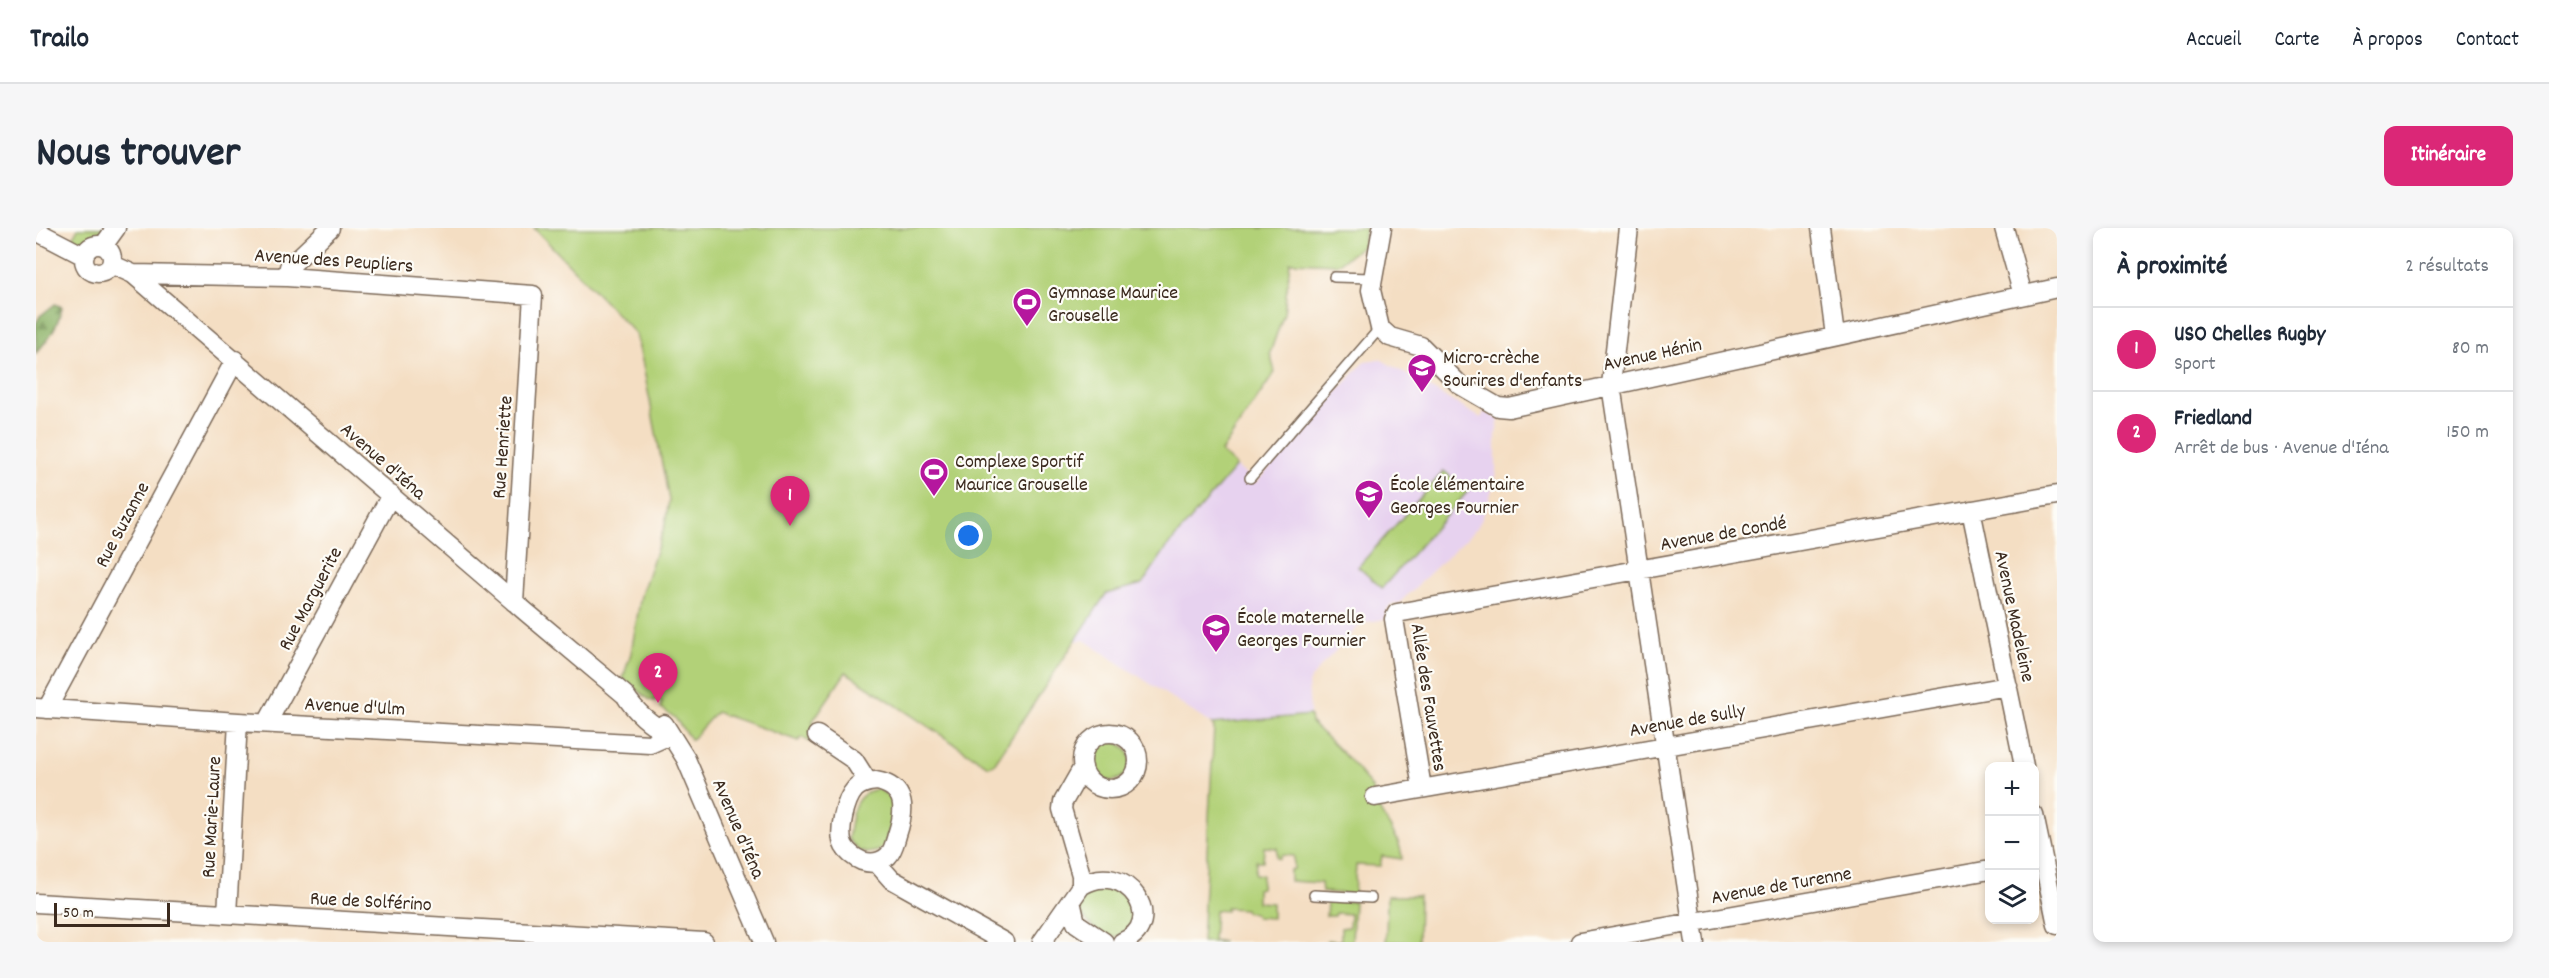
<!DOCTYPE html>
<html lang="fr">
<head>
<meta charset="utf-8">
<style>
  :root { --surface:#fff; --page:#f6f6f7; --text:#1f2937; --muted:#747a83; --line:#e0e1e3; --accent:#db2777 }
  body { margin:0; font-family:Dekko,sans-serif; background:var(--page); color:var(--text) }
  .controls { position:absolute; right:18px; bottom:18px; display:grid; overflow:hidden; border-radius:12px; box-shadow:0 3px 9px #0003 }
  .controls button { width:54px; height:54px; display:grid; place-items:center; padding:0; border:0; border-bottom:2px solid var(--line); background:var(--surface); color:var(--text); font:30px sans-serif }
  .scale { position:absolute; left:18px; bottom:15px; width:116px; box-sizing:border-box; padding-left:6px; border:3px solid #3b2a1e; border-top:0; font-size:16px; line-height:21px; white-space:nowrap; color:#3b2a1e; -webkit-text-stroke:4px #fdfcf7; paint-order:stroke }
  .you { position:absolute; left:933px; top:308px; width:21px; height:21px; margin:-15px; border:4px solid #fff; border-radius:50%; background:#1a73e8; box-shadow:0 0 0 9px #1a73e833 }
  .badge { display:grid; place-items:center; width:39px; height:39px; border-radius:50%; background:var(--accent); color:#fff; font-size:20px; font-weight:700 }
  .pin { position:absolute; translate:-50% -50px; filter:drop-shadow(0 2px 3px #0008) }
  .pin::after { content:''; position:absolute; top:32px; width:21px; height:18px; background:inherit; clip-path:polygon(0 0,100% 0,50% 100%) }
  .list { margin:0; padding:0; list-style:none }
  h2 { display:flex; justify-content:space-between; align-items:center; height:78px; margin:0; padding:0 24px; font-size:26px }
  h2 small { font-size:20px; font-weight:400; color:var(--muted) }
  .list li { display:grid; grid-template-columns:39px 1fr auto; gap:18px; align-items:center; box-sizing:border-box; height:84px; padding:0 24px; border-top:2px solid var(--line) }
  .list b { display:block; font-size:22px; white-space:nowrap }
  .list p { margin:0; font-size:20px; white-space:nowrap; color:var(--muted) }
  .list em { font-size:20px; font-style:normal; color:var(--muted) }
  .icon { flex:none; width:33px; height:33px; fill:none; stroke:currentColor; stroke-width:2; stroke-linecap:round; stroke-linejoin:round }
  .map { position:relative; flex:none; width:2021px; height:714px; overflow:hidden; border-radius:12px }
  header { display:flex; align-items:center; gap:36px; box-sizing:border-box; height:84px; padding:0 30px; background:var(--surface); border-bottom:2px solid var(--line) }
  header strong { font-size:28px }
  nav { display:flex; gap:33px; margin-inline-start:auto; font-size:21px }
  .intro { display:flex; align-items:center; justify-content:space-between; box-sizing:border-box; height:144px; padding:0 36px }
  h1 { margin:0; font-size:42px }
  .button { padding:15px 27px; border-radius:12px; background:var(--accent); color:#fff; font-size:21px; font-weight:700 }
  main { display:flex; gap:36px; padding:0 36px }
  aside { flex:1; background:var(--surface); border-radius:12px; box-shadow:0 3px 9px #0003 }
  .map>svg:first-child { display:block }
  .built { fill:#e7d2ef }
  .green { fill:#b2d178; stroke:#767e4b; stroke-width:1.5 }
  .forest { fill:url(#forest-firs); stroke:#646e43; stroke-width:1.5 }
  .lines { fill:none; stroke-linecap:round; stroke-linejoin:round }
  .service-casing { stroke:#7c6958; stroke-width:12 }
  .minor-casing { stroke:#7c6958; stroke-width:21 }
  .service { stroke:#fff; stroke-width:9 }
  .minor { stroke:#fff; stroke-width:18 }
  .labels { text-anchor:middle; stroke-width:4.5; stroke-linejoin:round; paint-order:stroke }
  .street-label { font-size:20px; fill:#3b2a1e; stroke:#fdfcf7 }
  .poi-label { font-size:20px; fill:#3b2a1e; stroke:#fdfcf7; text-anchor:start }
</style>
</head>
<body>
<header>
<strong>Trailo</strong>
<nav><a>Accueil</a><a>Carte</a><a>À propos</a><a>Contact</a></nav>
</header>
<div class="intro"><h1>Nous trouver</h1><a class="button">Itinéraire</a></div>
<main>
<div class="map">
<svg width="2021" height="714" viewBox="0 0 2021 714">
  <defs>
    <pattern id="forest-firs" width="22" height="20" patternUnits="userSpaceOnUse" patternTransform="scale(1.5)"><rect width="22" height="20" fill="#8db368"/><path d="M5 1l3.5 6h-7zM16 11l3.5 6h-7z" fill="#749255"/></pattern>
  </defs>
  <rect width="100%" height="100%" fill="#fdfcf7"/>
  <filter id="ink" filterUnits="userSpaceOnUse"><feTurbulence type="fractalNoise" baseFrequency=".0167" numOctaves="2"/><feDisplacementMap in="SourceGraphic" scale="12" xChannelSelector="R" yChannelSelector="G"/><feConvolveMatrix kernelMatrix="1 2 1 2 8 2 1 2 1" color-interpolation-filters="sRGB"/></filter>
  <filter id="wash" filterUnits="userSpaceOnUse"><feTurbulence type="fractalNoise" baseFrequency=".008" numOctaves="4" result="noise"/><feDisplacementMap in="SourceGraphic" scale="24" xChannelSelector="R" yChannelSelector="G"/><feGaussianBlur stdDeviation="1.35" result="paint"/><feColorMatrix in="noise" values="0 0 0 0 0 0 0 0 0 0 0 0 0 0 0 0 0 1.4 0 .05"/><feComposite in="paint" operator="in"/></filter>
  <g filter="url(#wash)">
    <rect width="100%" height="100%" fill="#f4dec3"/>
    <path class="built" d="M 1344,131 L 1445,190 L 1448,184 L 1463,191 L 1460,205 L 1460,248 L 1450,281 L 1441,300 L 1362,376 L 1355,376 L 1349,384 L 1349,391 L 1326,395 L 1285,438 L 1272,455 L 1274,487 L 1175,496 L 1048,412 L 1040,413 L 1070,366 L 1106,356 L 1132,318 L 1200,238 L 1220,255 L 1329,133 Z"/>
    <path class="green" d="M 42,0 L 70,0 C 62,12 54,20 39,17 L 36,11 Z
      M 498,0 L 1329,0 L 1327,18 L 1301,36 L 1254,34 L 1248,85 L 1234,125 L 1239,144 L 1185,224 L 1200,238 L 1132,318 L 1106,356 L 1070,366 L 958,536 L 952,538 L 810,444 L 776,494 L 784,500 L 774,514 L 766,509 L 763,513 L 680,484 L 655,512 L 639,490 L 624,479 L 626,475 L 620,471 L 618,473 L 614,472 L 587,450 L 595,425 L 605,367 L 629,297 L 633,272 L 607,137 L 600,106 Z
      M 1408,243 L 1432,263 L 1346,360 L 1322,339 Z
      M 1274,487 L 1275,495 C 1296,514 1319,536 1335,559 C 1339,565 1338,571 1341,577 C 1350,596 1365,610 1366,631 L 1346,628 L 1344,638 L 1320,637 L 1318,666 L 1286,664 L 1285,655 L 1254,653 L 1254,642 L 1258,641 L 1258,628 L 1245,627 L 1244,631 L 1241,630 L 1241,620 L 1228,619 L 1227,633 L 1220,633 L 1219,646 L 1226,647 L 1225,660 L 1221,661 L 1221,674 L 1236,675 L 1236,690 L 1220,689 L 1218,685 L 1210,684 L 1209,681 L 1190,680 L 1190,683 L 1179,682 L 1177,712 L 1187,714 L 1166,714 L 1178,499 L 1175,496 Z
      M1054 533a20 20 0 1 1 40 0a20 20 0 1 1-40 0Z
      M 842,561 L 855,569 L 860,582 L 848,618 L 842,623 L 831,625 L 823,623 L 812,611 C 816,589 815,565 842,561 Z
      M 1067,654 L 1090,668 L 1098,678 L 1097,696 C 1092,700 1087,707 1081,708 C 1065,713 1050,692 1042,682 L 1044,669 Z
      M 1351,668 L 1383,668 L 1382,714 L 1350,714 Z
      M 1278,671 L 1318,673 L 1316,714 L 1291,714 L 1291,712 L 1305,713 L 1305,700 L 1313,699 L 1314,686 L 1300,685 L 1299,688 L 1290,688 L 1291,674 L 1277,673 Z"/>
    <path class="forest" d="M 19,76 L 26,79 C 22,98 13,111 0,125 L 0,96 L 4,88 Z"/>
  </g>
  <g filter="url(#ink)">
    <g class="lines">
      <g class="service-casing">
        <path id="service" d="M 1298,49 L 1336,50
          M 1214,250 L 1344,100
          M 1278,667 L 1335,670"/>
      </g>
      <g class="minor-casing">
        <path id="minor" d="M 1346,0 L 1335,62 L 1344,100 L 1354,109 L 1385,118 L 1424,157 L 1462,179 L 1473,180 L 2021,60
          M 1593,0 L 1575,157 L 1659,714
          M 1785,0 L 1799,108
          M 1968,0 L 1987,67
          M 0,3 L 48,28
          M48 31a14 14 0 1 1 28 0a14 14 0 1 1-28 0Z
          M 67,18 L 80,0
          M 75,36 L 97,46 L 490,384 L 589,467 C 600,485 615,497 634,507
          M 97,46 L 251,49 L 497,67 L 478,374
          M 251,49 L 253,39 L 294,0
          M 1935,282 L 1988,538
          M 0,480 L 202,494 L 614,516 L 634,507
          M 11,481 L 199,132
          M 231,495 L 355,267
          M 628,496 L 650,531 L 728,714
          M1046 533a28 28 0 1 1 56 0a28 28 0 1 1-56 0Z
          M 781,507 L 818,532 L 832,554
          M 840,553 C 872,559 869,583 861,607 C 859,614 857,623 852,628 C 844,635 835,636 826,633 C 819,630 812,625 808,618 C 801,605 809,572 819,561 C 825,555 832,554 840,553 Z
          M 1386,560 L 1358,391 L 1361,385 L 2021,267
          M 1339,569 L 1972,458
          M 1998,587 L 2021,697
          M 841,635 L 855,651 L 968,714
          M 1045,658 C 1090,629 1133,695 1086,714
          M 1035,673 L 1040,695 L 1068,714
          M 0,675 L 668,714
          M 191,686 L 202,494
          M 1006,714 L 1045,658 L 1045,647 L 1026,581 L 1027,574 L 1047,539
          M 1544,714 L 1954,642"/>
      </g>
      <use href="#service" class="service"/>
      <use href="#minor" class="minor"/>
    </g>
  </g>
  <defs>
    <g id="stadium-pin" transform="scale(1.5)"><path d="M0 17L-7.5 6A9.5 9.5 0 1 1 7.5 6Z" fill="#b5179e" stroke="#fdfcf7"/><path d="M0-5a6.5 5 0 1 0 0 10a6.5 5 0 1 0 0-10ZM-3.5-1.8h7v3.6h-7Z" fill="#fff"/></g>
    <g id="school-pin" transform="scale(1.5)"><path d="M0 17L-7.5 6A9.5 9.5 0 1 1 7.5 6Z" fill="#b5179e" stroke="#fdfcf7"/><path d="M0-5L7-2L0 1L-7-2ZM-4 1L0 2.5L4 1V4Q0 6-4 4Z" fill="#fff"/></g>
  </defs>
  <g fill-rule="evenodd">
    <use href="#stadium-pin" x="991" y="74"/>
    <use href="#school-pin" x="1386" y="140"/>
    <use href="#stadium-pin" x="898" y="244"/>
    <use href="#school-pin" x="1333" y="266"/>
    <use href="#school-pin" x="1180" y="400"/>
  </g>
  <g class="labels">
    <g class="street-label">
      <text transform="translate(298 31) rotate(4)" y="7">Avenue des Peupliers</text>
      <text transform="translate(1616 125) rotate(-12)" y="7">Avenue Hénin</text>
      <text transform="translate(465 219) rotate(-86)" y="7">Rue Henriette</text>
      <text transform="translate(348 232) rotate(41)" y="7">Avenue d'Iéna</text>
      <text transform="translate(85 296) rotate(-62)" y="7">Rue Suzanne</text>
      <text transform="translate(1687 304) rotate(-10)" y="7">Avenue de Condé</text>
      <text transform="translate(273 370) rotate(-62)" y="7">Rue Marguerite</text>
      <text transform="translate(1980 388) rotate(78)" y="7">Avenue Madeleine</text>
      <text transform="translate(1394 469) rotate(81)" y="7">Allée des Fauvettes</text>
      <text transform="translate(319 477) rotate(3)" y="7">Avenue d'Ulm</text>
      <text transform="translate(1651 491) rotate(-10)" y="7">Avenue de Sully</text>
      <text transform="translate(174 589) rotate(-87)" y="7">Rue Marie-Laure</text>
      <text transform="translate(704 600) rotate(67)" y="7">Avenue d'Iéna</text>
      <text transform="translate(1745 656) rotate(-10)" y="7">Avenue de Turenne</text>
      <text transform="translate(335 672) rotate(3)" y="7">Rue de Solférino</text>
    </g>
    <g class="poi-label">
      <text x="1012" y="70">Gymnase Maurice<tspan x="1012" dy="23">Grouselle</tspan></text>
      <text x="1407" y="135">Micro-crèche<tspan x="1407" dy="23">Sourires d'enfants</tspan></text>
      <text x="919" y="239">Complexe Sportif<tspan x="919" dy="23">Maurice Grouselle</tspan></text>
      <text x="1354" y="262">École élémentaire<tspan x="1354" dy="23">Georges Fournier</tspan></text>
      <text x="1201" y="395">École maternelle<tspan x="1201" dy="23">Georges Fournier</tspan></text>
    </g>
  </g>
</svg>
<div class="controls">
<button>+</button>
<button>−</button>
<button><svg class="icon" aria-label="layers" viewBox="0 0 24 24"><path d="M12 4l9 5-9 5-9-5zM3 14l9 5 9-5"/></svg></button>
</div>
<div class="scale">50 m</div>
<div class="you"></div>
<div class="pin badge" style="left:754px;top:298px">1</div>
<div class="pin badge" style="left:622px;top:475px">2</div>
</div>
<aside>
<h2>À proximité<small>2 résultats</small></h2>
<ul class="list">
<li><span class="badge">1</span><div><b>USO Chelles Rugby</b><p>Sport</p></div><em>80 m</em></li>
<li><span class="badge">2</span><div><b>Friedland</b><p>Arrêt de bus · Avenue d'Iéna</p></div><em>150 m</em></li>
</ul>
</aside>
</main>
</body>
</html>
